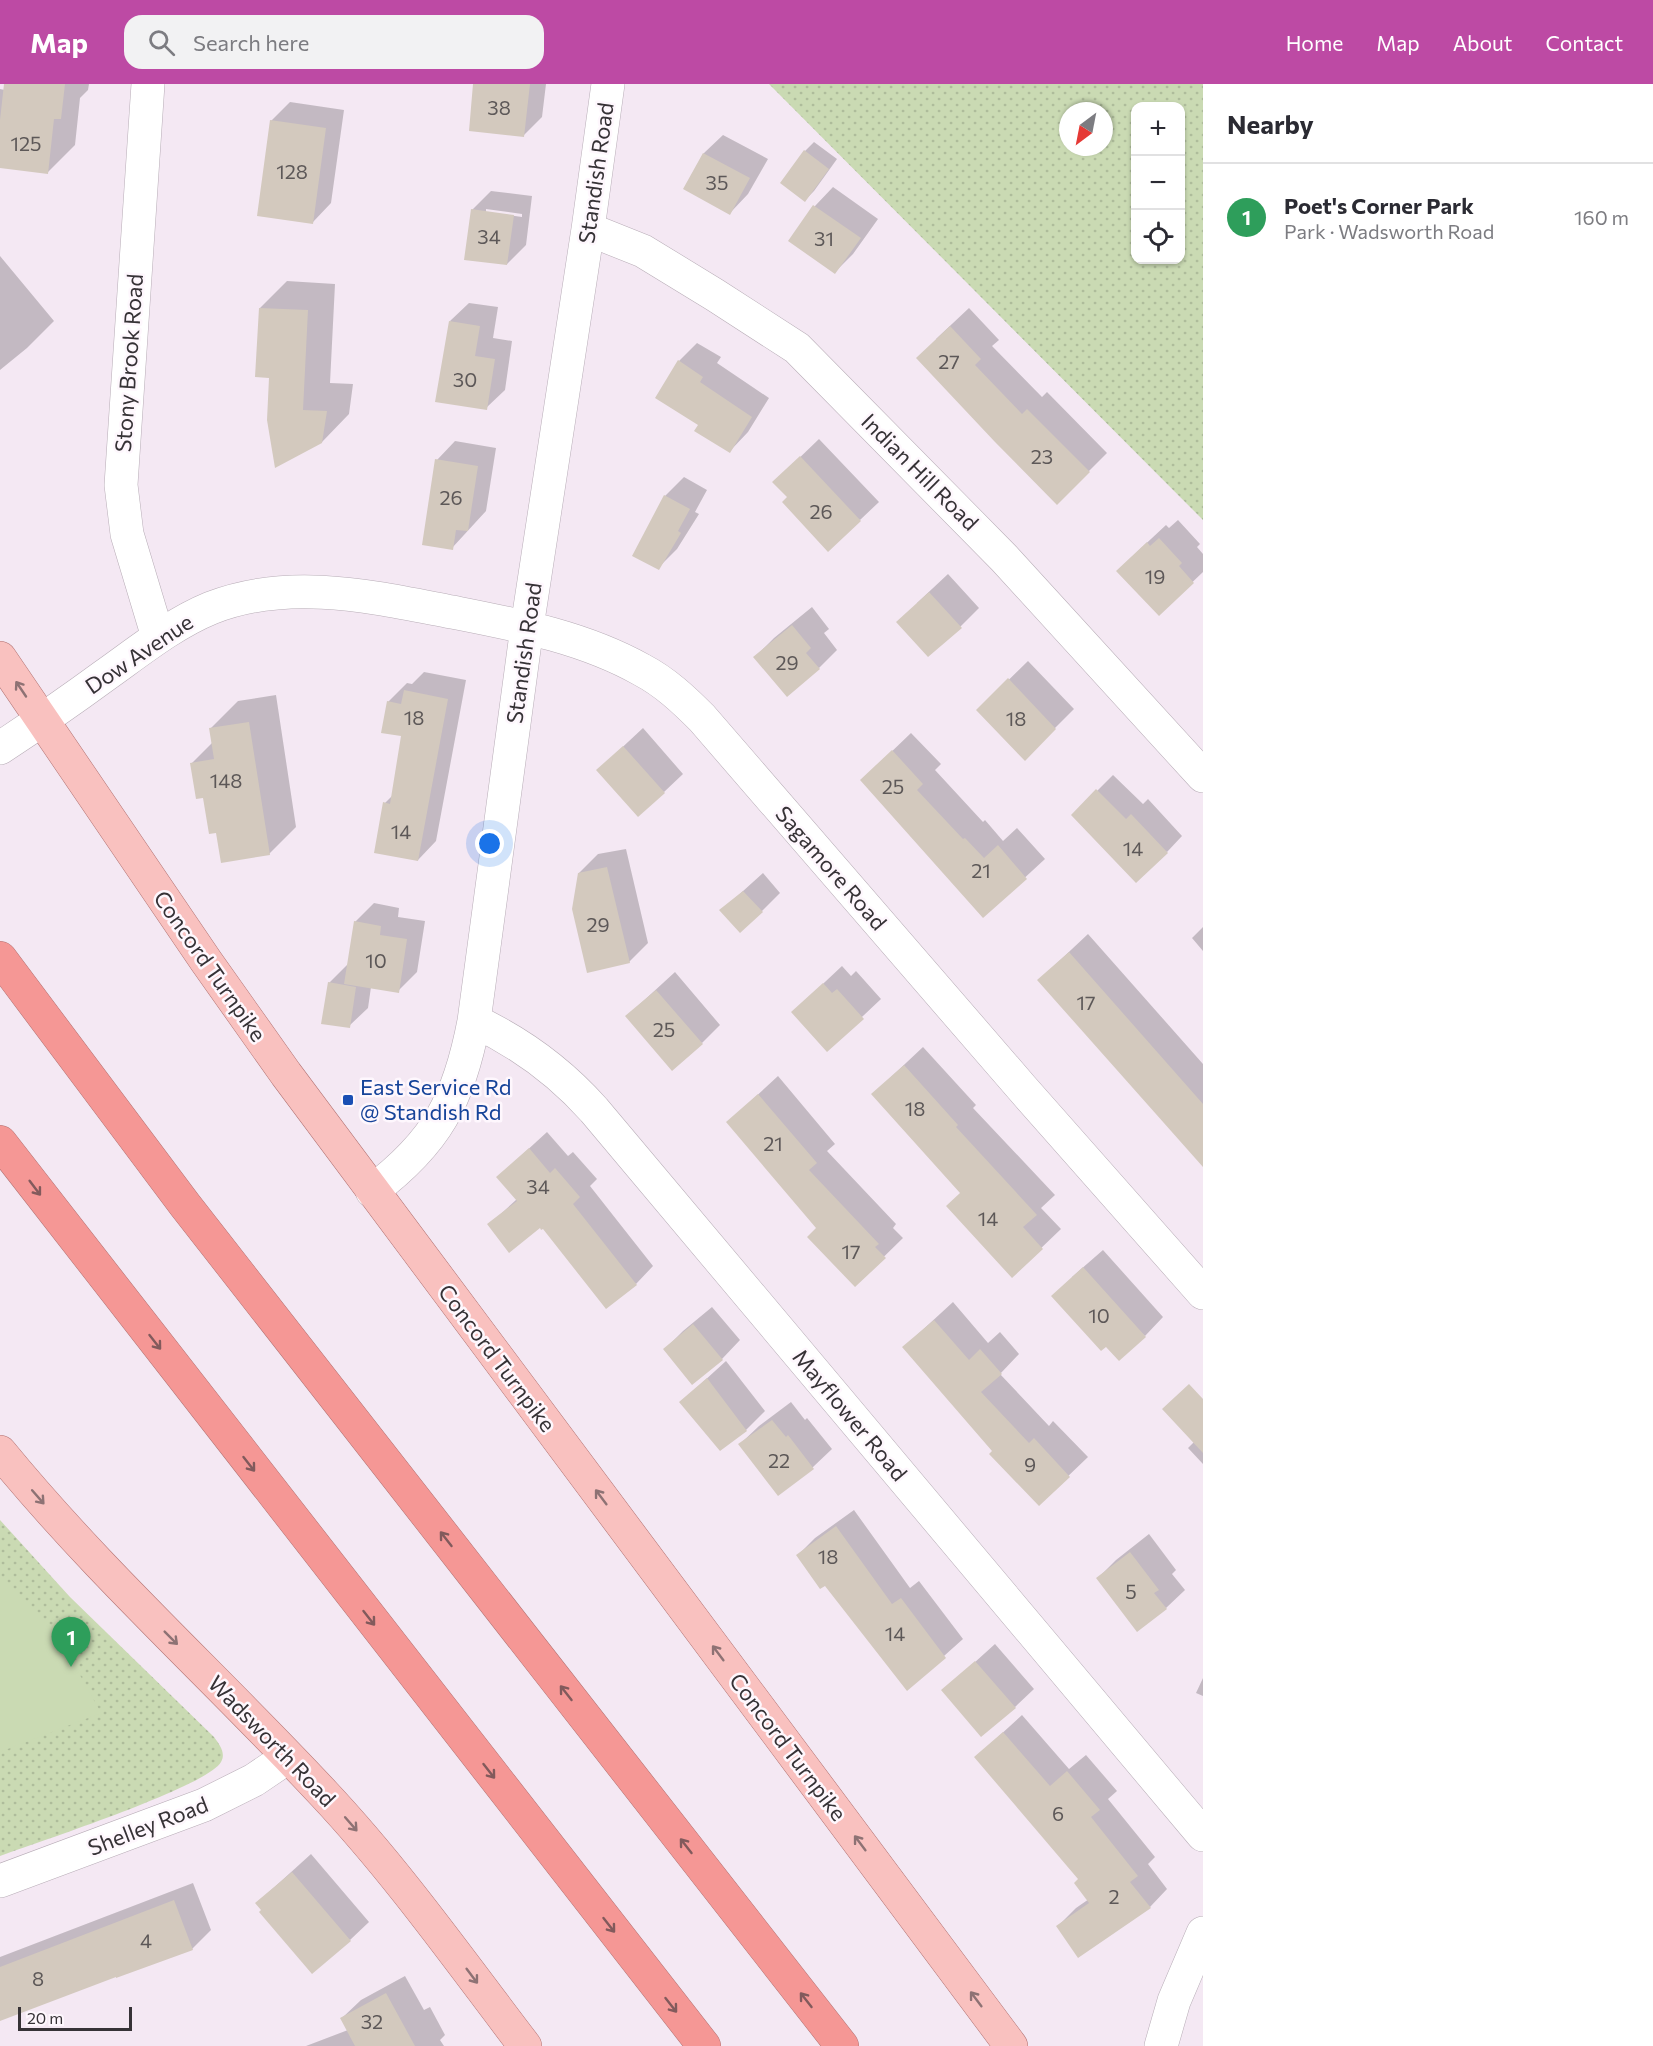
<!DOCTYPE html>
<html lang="en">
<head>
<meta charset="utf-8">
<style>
  :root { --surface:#fff; --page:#f2f2f3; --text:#2b2b33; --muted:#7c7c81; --line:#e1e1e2; --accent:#bd4aa4 }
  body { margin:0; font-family:Commissioner,sans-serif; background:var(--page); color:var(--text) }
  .controls { position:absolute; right:18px; top:18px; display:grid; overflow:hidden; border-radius:12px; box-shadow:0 2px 4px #0004 }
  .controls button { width:54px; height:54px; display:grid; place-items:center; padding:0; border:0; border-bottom:2px solid var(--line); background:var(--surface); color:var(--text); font:30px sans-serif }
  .compass { position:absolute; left:1059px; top:18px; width:54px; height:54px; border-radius:50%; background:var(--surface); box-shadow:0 2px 4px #0004; rotate:212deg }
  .scale { position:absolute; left:18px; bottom:15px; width:114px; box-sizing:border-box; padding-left:6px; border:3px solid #363236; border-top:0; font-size:16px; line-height:21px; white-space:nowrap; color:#363236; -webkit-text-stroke:4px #fef7fd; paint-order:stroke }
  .you { position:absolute; left:490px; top:760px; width:21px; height:21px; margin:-15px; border:4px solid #fff; border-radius:50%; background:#1a73e8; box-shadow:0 0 0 9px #1a73e833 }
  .badge { display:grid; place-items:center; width:39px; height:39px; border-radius:50%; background:var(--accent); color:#fff; font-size:20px; font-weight:700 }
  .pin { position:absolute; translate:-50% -50px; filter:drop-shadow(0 2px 3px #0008) }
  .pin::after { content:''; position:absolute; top:32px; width:21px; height:18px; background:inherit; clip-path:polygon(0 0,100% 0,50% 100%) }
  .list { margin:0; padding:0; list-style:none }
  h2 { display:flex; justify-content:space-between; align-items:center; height:78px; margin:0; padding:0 24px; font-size:26px }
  h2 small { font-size:20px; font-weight:400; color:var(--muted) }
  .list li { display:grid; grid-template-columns:39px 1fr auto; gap:18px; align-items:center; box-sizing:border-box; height:108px; padding:0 24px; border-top:2px solid var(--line) }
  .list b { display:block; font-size:22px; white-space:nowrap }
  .list p { margin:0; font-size:20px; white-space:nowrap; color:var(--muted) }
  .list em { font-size:20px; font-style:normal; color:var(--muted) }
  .icon { flex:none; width:33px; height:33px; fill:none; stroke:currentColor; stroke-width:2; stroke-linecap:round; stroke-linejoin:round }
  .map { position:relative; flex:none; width:1203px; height:1962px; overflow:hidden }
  header { display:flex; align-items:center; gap:36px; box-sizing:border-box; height:84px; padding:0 30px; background:var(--accent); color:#fff }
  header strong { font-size:28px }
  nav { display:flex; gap:33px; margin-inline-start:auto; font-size:21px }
  .search { width:420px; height:54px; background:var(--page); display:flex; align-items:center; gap:15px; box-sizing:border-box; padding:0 21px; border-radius:18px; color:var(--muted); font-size:22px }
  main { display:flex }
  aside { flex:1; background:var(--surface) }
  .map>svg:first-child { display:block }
  .grass { fill:url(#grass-dots); fill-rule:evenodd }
  .pitch { fill:#cadab3 }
  .shadow { fill:#0003; fill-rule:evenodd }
  .building { fill:#d3c9be }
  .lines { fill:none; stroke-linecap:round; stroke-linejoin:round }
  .minor-casing { stroke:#b8adb7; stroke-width:34 }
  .major-casing { stroke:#b27474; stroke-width:34 }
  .highway-casing { stroke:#b27474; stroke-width:34 }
  .minor { stroke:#fff; stroke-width:33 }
  .major { stroke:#f9c1bf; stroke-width:33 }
  .highway { stroke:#f59795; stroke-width:33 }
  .oneway { stroke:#8e7274 }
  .oneway2 { stroke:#825a5c }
  .transit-dot { fill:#1a4fb4; stroke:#fef7fd; stroke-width:2 }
  .labels { text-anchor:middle; stroke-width:5; stroke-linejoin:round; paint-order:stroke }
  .number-label { font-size:20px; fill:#5d5858 }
  .street-label { font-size:22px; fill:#363236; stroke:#fef7fd }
  .transit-label { font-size:22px; fill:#164399; stroke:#fef7fd; text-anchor:start }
</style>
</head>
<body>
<header>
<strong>Map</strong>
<div class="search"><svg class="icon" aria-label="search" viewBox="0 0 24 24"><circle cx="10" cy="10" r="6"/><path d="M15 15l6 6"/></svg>Search here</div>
<nav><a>Home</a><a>Map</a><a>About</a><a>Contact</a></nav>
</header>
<main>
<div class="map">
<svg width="1203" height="1962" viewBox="0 0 1203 1962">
  <defs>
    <pattern id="grass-dots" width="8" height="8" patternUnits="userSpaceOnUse" patternTransform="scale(1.5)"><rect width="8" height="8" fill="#cadab3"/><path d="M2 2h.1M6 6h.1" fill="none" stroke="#aebc9b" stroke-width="1.8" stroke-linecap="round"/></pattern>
  </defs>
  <rect width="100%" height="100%" fill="#f4e8f3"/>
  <path class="grass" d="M 769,0 L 1203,0 L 1203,436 ZM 1136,22 L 1180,22 L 1180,176 L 1136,176 ZM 1068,27 L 1104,27 L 1104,63 L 1068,63 Z
    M 0,1436 L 70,1513 L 214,1653 C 220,1661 226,1669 221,1678 C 207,1703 35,1759 0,1772 Z"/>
  <path class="pitch" d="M 0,1491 L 39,1531 L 70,1573 L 101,1629 L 0,1668 Z"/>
  <path class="shadow" d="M 6,0 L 89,0 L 88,6 L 80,14 L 75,61 L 48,88 L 0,83 L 0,5 L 5,6 Z
    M 475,0 L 546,0 L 542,33 L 524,51 Z
    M 290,18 L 344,26 L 331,119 L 313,138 L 271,37 Z
    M 723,51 L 768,75 L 748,110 L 730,129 L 685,104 L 704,69 Z
    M 814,58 L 837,75 L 814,107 L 805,116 L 805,67 Z
    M 833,103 L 878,135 L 853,170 L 835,188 L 790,156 L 815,122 Z
    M 491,107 L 532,112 L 526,161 L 507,180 L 472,126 ZM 486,125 L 522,130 L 522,133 L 486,128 Z
    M 0,172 L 54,237 L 27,264 L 0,286 Z
    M 287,197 L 335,200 L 330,299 L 353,300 L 349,330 L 322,358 L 270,292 L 260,224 Z
    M 469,219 L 498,223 L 493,254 L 512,257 L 505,306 L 486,324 L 450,237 Z
    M 969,224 L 999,256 L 992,262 L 1042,313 L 1047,308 L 1107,369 L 1057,419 L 936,255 Z
    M 697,259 L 721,273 L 717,279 L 769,314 L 748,348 L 730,367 L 700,340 L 679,277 Z
    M 819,355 L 879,418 L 860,436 L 789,413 L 793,380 Z
    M 455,357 L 496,364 L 486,427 L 452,464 L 437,376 Z
    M 684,393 L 707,406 L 695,428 L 699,430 L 677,465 L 658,484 L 634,471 L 665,412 Z
    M 1178,436 L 1200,460 L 1197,463 L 1203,470 L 1203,488 L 1159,530 L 1137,468 L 1166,441 L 1169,444 Z
    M 948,490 L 979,524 L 960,543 L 917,519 Z
    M 812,523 L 829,545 L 824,549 L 837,566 L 819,584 L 755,573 L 774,554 Z
    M 1028,577 L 1074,625 L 1025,674 L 978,626 Z
    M 424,588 L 466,596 L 436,757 L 418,776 L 385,719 L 393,711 L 403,651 L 388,618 L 407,599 L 412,600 Z
    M 276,611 L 296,743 L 269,770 L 218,748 L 192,679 L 213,658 L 211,644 L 238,617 Z
    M 643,644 L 683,690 L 664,708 L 598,686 Z
    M 911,649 L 941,680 L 935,686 L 983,738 L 985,736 L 1003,757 L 1017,744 L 1045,775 L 983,832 L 862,696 Z
    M 1113,691 L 1143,720 L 1148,715 L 1182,752 L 1167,768 L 1073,731 Z
    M 626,765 L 648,859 L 629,878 L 579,789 L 598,770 Z
    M 763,789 L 780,809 L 762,827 L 722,826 Z
    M 374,819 L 399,824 L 398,833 L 425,837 L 417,888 L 398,907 L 371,903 L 368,924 L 349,942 L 329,899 L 348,880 L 355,838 Z
    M 1203,843 L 1203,867 L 1192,854 Z
    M 1088,850 L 1203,980 L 1203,1066 L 1039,896 Z
    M 842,882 L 851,892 L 856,887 L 881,915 L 827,966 L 793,928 Z
    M 675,888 L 720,941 L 702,959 L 627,932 Z
    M 923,963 L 976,1021 L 973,1024 L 1055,1111 L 1041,1124 L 1061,1145 L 1012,1192 L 962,1109 L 873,1010 Z
    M 778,992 L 835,1060 L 827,1067 L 896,1140 L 893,1144 L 903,1154 L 855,1201 L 818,1144 L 728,1038 Z
    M 547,1048 L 568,1072 L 573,1068 L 597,1095 L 590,1102 L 653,1182 L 636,1200 L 543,1143 L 489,1141 L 517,1115 L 498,1093 Z
    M 1103,1166 L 1163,1233 L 1145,1252 L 1072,1193 Z
    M 953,1218 L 988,1259 L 1000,1248 L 1019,1270 L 1000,1290 L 1049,1342 L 1053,1337 L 1088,1373 L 1039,1420 L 904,1263 Z
    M 712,1223 L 740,1256 L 722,1275 L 665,1265 L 683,1247 Z
    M 726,1277 L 765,1327 L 746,1346 L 720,1365 L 681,1318 Z
    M 791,1318 L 805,1336 L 807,1334 L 832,1365 L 813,1383 L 778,1410 L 740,1360 L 759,1342 Z
    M 1203,1349 L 1203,1380 L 1188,1364 Z
    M 854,1426 L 910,1504 L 919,1497 L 963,1555 L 907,1605 L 825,1499 L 798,1471 L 815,1454 Z
    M 1149,1450 L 1176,1486 L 1172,1490 L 1185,1506 L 1166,1524 L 1098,1494 L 1116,1476 Z
    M 995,1560 L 1034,1605 L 1015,1623 L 943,1607 Z
    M 1203,1594 L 1203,1612 L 1196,1609 Z
    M 1022,1631 L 1069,1685 L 1086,1671 L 1117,1707 L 1108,1715 L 1155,1773 L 1148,1780 L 1167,1805 L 1150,1823 L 1058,1842 L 1076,1824 L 1089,1815 L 1080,1795 L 976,1673 Z
    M 311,1770 L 369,1838 L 350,1856 L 257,1819 Z
    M 193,1799 L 211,1846 L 192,1865 L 117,1891 L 0,1936 L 0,1873 Z
    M 405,1892 L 424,1926 L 430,1923 L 445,1951 L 440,1956 L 444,1962 L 306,1962 L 348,1946 L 342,1934 L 361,1916 Z"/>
  <path class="building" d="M 4,0 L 65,0 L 61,35 L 54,35 L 48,90 L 0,84 L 0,36 Z
    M 473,0 L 530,0 L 524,53 L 469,47 Z
    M 270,36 L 326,44 L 313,140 L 257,132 Z
    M 804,66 L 829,85 L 805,118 L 780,99 Z
    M 703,69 L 750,94 L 730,131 L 683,105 Z
    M 813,121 L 861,154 L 835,190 L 788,157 Z
    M 471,125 L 514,131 L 507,181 L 464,176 Z
    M 259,224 L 308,226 L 303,326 L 327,327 L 322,359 L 275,384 L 267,336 L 269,294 L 255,293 Z
    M 449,237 L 480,242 L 475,272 L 495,275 L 487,326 L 435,318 Z
    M 950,242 L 981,275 L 975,281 L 1022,330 L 1027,325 L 1090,388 L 1057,421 L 995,358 L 916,274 Z
    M 678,276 L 703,293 L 700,298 L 752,333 L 730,369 L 694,347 L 698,341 L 655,314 Z
    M 800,372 L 861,437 L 828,468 L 782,418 L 787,413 L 772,398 Z
    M 435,375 L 478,382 L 468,447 L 456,446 L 453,466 L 422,461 Z
    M 664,411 L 690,425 L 678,447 L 681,449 L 659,486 L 632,472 Z
    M 1159,454 L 1182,479 L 1179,482 L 1194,499 L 1159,532 L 1116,487 L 1147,458 L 1150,462 Z
    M 929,508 L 962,544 L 928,573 L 896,538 Z
    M 792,541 L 811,564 L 806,569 L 820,585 L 787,613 L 753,573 Z
    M 1008,594 L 1056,645 L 1025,677 L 976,626 Z
    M 404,606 L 448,615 L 418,777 L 374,769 L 383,718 L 390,720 L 401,652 L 381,649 L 387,617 L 401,620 Z
    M 249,638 L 270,771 L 221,779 L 216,749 L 209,750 L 203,714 L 196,715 L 190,679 L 214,675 L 209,644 Z
    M 623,662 L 665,709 L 638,733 L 596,686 Z
    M 892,666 L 923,700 L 917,706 L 963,755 L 965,754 L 984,774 L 998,761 L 1027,795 L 983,834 L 860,696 Z
    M 1096,705 L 1126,735 L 1131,730 L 1168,769 L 1136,799 L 1071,731 Z
    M 607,783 L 630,879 L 587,889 L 572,825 L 578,789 Z
    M 743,807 L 763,828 L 740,849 L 719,826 Z
    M 354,837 L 381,842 L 380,851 L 407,855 L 399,909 L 344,900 Z
    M 1069,868 L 1203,1020 L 1203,1083 L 1037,896 Z
    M 328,898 L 356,903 L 350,944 L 321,940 Z
    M 823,899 L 832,909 L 837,905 L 864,935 L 827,968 L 791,928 Z
    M 656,906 L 703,960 L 672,987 L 625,932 Z
    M 904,981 L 958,1041 L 956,1043 L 1037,1131 L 1023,1143 L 1043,1165 L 1012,1194 L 946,1122 L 960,1109 L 871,1010 Z
    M 758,1010 L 817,1079 L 809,1086 L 879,1160 L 875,1163 L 886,1174 L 855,1203 L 807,1153 L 816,1144 L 726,1038 Z
    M 529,1064 L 550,1089 L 555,1084 L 580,1113 L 573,1120 L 637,1201 L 606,1225 L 543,1145 L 541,1146 L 540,1144 L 509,1169 L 487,1140 L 517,1117 L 496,1093 Z
    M 1083,1183 L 1146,1253 L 1119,1277 L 1106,1263 L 1101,1267 L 1051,1212 Z
    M 934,1236 L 969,1276 L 980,1265 L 1002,1290 L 981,1308 L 1029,1359 L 1034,1354 L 1070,1393 L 1039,1422 L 989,1370 L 992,1367 L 902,1263 Z
    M 693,1240 L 723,1276 L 692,1301 L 663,1265 Z
    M 707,1294 L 747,1347 L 720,1367 L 679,1318 Z
    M 1189,1300 L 1203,1315 L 1203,1369 L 1162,1325 Z
    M 772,1336 L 786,1353 L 788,1351 L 814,1385 L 778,1412 L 738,1360 Z
    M 836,1442 L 892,1520 L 901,1514 L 946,1574 L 907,1607 L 825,1502 L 820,1505 L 796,1471 Z
    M 1130,1468 L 1159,1506 L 1154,1509 L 1167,1525 L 1137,1548 L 1096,1494 Z
    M 975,1577 L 1016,1624 L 981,1653 L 941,1606 Z
    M 1003,1648 L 1050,1702 L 1067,1687 L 1100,1726 L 1091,1733 L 1138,1792 L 1130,1798 L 1151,1824 L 1078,1874 L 1056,1842 L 1089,1819 L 1074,1799 L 1078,1795 L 974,1673 Z
    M 292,1788 L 351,1857 L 312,1890 L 259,1828 L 261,1826 L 255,1819 Z
    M 174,1816 L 193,1866 L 116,1894 L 116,1893 L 0,1937 L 0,1883 Z
    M 386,1909 L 415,1962 L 355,1962 L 340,1934 Z"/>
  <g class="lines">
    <g class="minor-casing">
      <path id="minor" d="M 148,0 L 121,401 L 127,450 L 158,553
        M 588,145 L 643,167 L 715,211 L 797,264 L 1004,474 L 1203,692
        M 0,664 C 35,641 70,617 104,592 C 138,568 172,540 211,524 C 290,493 373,513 452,528 C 518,541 583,553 642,586 C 665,598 684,616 702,634 L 1022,1004 L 1203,1209
        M 474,937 C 519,958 561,989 594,1026 L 1203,1751
        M 372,1107 C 437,1058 459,1016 474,937 L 527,543 L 588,145 L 608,0
        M 0,1797 L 204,1721 L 254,1696 L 288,1673
        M 1161,1962 L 1174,1917 L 1203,1849"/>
    </g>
    <g class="major-casing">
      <path id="major" d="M 0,574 L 206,877 L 286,990 L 1011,1962
        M 0,1368 C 100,1490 217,1595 324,1710 C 398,1789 460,1877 525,1962"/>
    </g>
    <g class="highway-casing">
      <path id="highway" d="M 0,874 L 185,1121 L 842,1962
        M 0,1058 L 704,1962"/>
    </g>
    <use href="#minor" class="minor"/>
    <use href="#major" class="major"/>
    <use href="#highway" class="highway"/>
  </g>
  <defs><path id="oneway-shaft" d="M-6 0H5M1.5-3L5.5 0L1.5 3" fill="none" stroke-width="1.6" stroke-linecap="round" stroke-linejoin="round" transform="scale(1.5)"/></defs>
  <g class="oneway">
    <use href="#oneway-shaft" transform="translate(21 605) rotate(-124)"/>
    <use href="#oneway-shaft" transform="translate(38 1413) rotate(49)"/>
    <use href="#oneway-shaft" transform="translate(601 1413) rotate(-127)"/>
    <use href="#oneway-shaft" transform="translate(171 1554) rotate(45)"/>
    <use href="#oneway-shaft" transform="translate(718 1569) rotate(-127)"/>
    <use href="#oneway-shaft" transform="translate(351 1740) rotate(49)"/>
    <use href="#oneway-shaft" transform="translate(860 1759) rotate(-127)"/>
    <use href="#oneway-shaft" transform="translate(472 1892) rotate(53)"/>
    <use href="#oneway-shaft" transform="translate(976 1915) rotate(-127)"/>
  </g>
  <g class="oneway2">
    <use href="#oneway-shaft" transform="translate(35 1104) rotate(53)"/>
    <use href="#oneway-shaft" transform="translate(155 1258) rotate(52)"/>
    <use href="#oneway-shaft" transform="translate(249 1380) rotate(52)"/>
    <use href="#oneway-shaft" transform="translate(446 1455) rotate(-128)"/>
    <use href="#oneway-shaft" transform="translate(369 1534) rotate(52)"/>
    <use href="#oneway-shaft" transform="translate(566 1609) rotate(-128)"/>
    <use href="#oneway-shaft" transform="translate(489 1687) rotate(52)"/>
    <use href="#oneway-shaft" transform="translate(686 1762) rotate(-128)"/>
    <use href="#oneway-shaft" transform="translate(609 1841) rotate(52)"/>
    <use href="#oneway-shaft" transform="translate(806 1916) rotate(-128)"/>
    <use href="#oneway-shaft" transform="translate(671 1921) rotate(52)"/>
  </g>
  <rect class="transit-dot" x="342" y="1010" width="12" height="12" rx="3"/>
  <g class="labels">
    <g class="number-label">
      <text x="499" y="31">38</text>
      <text x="26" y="67">125</text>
      <text x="292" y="95">128</text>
      <text x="717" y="106">35</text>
      <text x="489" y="160">34</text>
      <text x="824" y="162">31</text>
      <text x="949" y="285">27</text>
      <text x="465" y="303">30</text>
      <text x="1042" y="380">23</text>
      <text x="451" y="421">26</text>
      <text x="821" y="435">26</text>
      <text x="1155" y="500">19</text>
      <text x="787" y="586">29</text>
      <text x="414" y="641">18</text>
      <text x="1016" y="642">18</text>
      <text x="226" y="704">148</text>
      <text x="893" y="710">25</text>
      <text x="401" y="755">14</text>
      <text x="1133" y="772">14</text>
      <text x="981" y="794">21</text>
      <text x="598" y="848">29</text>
      <text x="376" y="884">10</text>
      <text x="1086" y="926">17</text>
      <text x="664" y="953">25</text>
      <text x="915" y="1032">18</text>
      <text x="773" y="1067">21</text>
      <text x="538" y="1110">34</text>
      <text x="988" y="1142">14</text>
      <text x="851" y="1175">17</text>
      <text x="1099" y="1239">10</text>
      <text x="779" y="1384">22</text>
      <text x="1030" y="1388">9</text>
      <text x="828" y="1480">18</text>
      <text x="1131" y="1515">5</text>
      <text x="895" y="1557">14</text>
      <text x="1058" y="1737">6</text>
      <text x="1114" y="1820">2</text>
      <text x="146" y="1864">4</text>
      <text x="38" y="1902">8</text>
      <text x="372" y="1945">32</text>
    </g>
    <g class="street-label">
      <text transform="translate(596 89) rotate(-82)" y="8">Standish Road</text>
      <text transform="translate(129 279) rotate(-86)" y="8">Stony Brook Road</text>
      <text transform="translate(920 388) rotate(45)" y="8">Indian Hill Road</text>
      <text transform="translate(524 569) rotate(-82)" y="8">Standish Road</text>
      <text transform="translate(139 570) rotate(-34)" y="8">Dow Avenue</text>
      <text transform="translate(831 784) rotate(49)" y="8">Sagamore Road</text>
      <text transform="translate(210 882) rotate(55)" y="8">Concord Turnpike</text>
      <text transform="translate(497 1274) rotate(53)" y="8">Concord Turnpike</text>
      <text transform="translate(850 1331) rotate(50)" y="8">Mayflower Road</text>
      <text transform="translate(272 1657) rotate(46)" y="8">Wadsworth Road</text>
      <text transform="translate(788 1663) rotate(53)" y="8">Concord Turnpike</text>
      <text transform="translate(148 1742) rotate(-21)" y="8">Shelley Road</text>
    </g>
    <g class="transit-label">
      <text x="360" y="1011">East Service Rd<tspan x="360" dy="25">@ Standish Rd</tspan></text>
    </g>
  </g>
</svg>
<div class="controls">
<button>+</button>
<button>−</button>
<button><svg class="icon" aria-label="locate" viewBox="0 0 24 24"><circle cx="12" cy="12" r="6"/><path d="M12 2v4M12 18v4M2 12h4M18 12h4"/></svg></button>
</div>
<svg class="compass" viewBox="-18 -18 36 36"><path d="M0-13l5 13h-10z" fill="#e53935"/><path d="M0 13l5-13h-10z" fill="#7c7c81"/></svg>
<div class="scale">20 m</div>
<div class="you"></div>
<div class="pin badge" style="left:71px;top:1583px;background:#2e9e5b">1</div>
</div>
<aside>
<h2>Nearby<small></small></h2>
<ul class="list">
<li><span class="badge" style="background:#2e9e5b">1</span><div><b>Poet's Corner Park</b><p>Park · Wadsworth Road</p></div><em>160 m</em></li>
</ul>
</aside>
</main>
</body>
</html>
